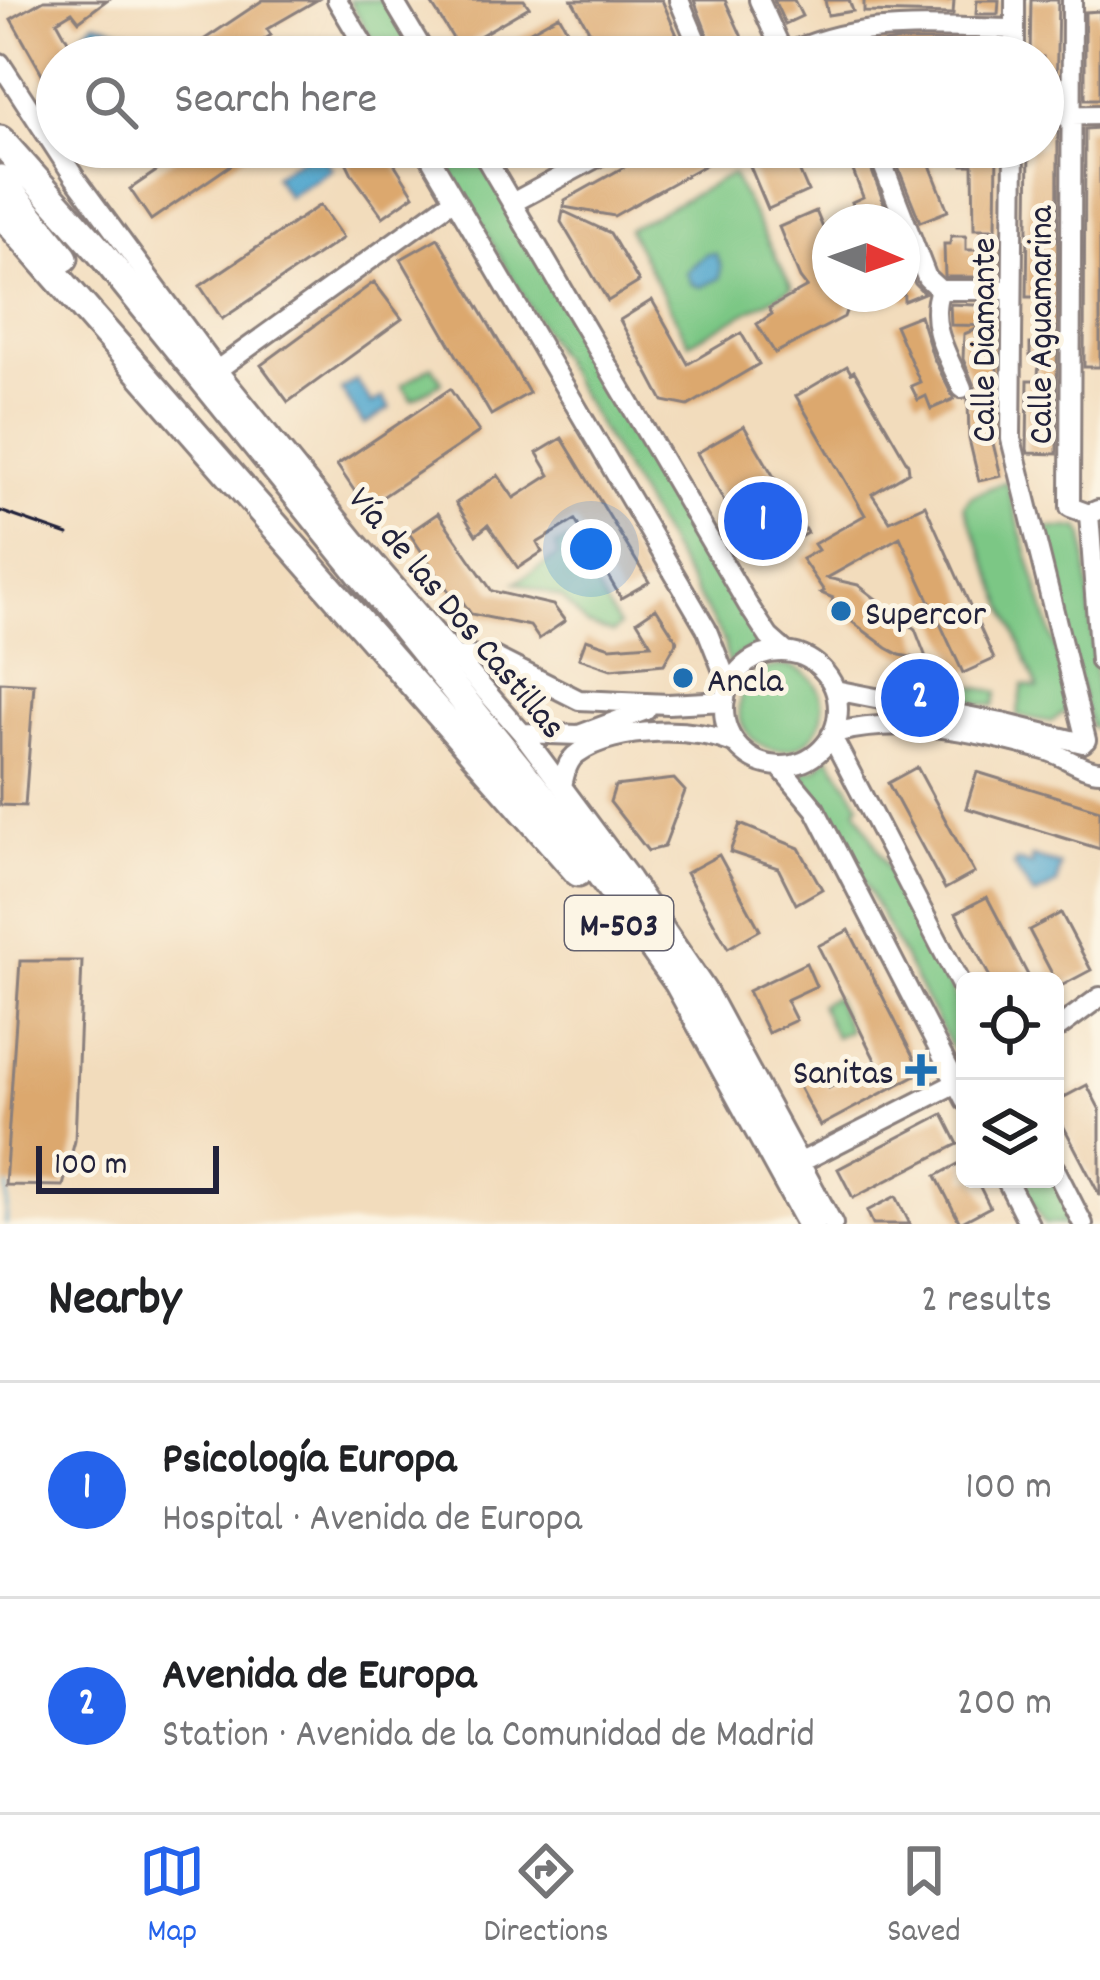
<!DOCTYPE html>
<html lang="en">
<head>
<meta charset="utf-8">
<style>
  :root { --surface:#fff; --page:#f6f6f6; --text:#202124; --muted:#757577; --line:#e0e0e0; --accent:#2563eb }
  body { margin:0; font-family:Dekko,sans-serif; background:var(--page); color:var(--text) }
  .controls { position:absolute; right:36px; bottom:36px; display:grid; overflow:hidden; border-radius:18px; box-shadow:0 3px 9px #0004 }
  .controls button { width:108px; height:108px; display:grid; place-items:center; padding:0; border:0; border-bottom:3px solid var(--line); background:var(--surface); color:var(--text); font:60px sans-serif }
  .compass { position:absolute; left:812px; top:204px; width:108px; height:108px; border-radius:50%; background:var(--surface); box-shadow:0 3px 9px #0004; rotate:92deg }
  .scale { position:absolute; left:36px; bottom:30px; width:183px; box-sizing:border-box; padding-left:12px; border:6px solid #22223b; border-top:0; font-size:33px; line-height:42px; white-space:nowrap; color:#22223b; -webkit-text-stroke:9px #fcf5e5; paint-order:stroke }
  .you { position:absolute; left:591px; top:549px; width:42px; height:42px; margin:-30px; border:9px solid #fff; border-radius:50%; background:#1a73e8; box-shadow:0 0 0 18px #1a73e833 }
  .badge { display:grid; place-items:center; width:78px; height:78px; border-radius:50%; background:var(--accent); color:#fff; font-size:39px; font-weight:700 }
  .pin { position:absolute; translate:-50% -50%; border:6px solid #fff; box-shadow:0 3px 12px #0006 }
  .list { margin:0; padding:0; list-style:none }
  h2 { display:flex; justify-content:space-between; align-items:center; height:156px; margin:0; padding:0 48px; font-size:51px }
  h2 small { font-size:39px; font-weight:400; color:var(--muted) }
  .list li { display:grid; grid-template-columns:78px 1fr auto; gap:36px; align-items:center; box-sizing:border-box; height:216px; padding:0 48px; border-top:3px solid var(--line) }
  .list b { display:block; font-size:45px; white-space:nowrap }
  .list p { margin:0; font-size:39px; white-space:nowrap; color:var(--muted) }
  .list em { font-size:39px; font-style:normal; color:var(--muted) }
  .icon { flex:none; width:66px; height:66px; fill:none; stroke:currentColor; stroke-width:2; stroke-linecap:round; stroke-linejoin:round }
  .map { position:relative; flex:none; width:1100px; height:1224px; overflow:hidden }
  .search { position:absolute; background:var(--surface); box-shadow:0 3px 9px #0004; left:36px; right:36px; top:36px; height:132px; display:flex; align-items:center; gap:30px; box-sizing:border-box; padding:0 42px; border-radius:66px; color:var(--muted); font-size:45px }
  .sheet { height:588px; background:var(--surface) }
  nav { display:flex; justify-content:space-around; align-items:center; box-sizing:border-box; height:168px; border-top:3px solid var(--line); background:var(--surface); font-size:33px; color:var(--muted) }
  nav a { display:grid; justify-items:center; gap:6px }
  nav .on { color:var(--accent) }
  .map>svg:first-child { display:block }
  .green { fill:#7bc785; stroke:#4e7460; stroke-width:3 }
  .water { fill:#52a7ce; stroke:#3a6484; stroke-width:3 }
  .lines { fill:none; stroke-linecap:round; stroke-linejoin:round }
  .stream { stroke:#52a7ce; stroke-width:3 }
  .building { fill:#dca86e }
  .minor-casing { stroke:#8a7f7c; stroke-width:24 }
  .highway-casing { stroke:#8a7f7c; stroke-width:33 }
  .minor { stroke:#fff; stroke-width:18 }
  .highway { stroke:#fff; stroke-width:27 }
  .tram { stroke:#22223b; stroke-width:3 }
  .poi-dot { fill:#1f6fb2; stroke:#fcf5e5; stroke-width:4.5 }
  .labels { text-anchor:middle; stroke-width:10; stroke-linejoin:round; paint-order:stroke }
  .shield { fill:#fcf5e5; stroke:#63616e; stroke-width:3 }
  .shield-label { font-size:33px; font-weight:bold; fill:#22223b }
  .street-label { font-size:36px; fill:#22223b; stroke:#fcf5e5 }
  .poi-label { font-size:36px; fill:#22223b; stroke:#fcf5e5; text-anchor:start }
</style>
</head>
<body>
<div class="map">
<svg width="1100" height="1224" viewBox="0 0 1100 1224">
  <rect width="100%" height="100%" fill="#fcf5e5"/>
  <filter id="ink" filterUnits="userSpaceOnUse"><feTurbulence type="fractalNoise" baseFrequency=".00833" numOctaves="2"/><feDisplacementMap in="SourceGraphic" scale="24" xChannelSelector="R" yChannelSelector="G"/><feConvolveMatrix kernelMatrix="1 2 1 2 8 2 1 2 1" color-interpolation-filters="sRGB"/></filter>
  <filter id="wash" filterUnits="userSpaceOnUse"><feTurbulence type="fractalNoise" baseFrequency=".004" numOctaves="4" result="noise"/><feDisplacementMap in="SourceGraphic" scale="48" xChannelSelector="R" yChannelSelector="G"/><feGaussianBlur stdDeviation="2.7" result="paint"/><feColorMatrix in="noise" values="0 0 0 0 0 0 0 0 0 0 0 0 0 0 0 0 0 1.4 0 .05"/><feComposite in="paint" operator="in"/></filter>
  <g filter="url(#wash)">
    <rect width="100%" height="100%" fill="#f2dcbc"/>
    <path class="green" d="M 349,0 L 385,0 L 420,57 L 382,57 Z
      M 436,147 L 475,147 L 538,249 L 750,629 L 764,644 L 738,655 L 728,666 L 724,641 Z
      M 732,174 L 792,288 L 689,343 L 628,229 Z
      M 432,366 L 442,382 L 412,400 L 402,385 Z
      M 1006,481 L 1069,694 L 1067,710 L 1051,722 L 1017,716 L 1023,685 L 1038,688 L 964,506 L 971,496 Z
      M 1046,528 L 1079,528 L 1084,536 L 1100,728 L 1091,727 L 1039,536 Z
      M 568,541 L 619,626 L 613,633 L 586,624 L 562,598 L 516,582 L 558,556 L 556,546 Z
      M739 708a42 42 0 1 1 84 0a42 42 0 1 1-84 0Z
      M 948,682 L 998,692 L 994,706 L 944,697 Z
      M 829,756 L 860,804 L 856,808 L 965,1015 L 965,1074 L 827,812 L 800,772 L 817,769 Z
      M 834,997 L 849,1030 L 835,1037 L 820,1004 Z
      M 1020,1179 L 1051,1179 L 1075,1224 L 1044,1224 Z"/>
    <path class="water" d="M 95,22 L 130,32 L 124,52 L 127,57 L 102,57 L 84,32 Z
      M 318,147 L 332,169 L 288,197 L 274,176 Z
      M 706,254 L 716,254 L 721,266 L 720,278 L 701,287 L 692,284 L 686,272 Z
      M 356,380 L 372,404 L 383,397 L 390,408 L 364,425 L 341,390 Z
      M 1032,857 L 1060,865 L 1057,884 L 1034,896 L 1014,866 L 1016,861 L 1032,865 Z"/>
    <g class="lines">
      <path class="stream" d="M 6,1224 L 8,1187"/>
    </g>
    <g id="blocks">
      <path class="building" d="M 44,0 L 107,0 L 79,21 L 72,12 L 57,21 L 77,57 L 57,57 L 57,100 L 11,19 Z
        M 263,0 L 317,0 L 267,29 L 271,35 L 239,57 L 178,57 Z
        M 429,0 L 524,0 L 529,7 L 459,48 Z
        M 572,0 L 662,0 L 685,54 L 604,57 Z
        M 694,0 L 725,0 L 746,46 L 725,57 L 716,57 Z
        M 774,0 L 794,0 L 802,16 L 785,24 Z
        M 825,0 L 849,0 L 853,11 L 828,15 Z
        M 864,0 L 954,0 L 953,14 L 864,12 Z
        M 977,0 L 999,0 L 998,14 L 976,14 Z
        M 1031,0 L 1058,0 L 1056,101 L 1043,100 L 1043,57 L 1030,57 Z
        M 1100,11 L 1100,99 L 1085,99 L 1085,12 Z
        M 559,15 L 574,42 L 548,57 L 484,57 Z
        M980 49a10 10 0 1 1 20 0a10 10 0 1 1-20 0Z
        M 896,41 L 961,41 L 961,57 L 857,57 L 854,48 Z
        M 1100,128 L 1100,367 L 1084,367 L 1085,129 Z
        M 1043,129 L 1058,131 L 1057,454 L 1028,453 L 1027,449 L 1028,380 L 1038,380 L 1039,356 L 1030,356 L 1030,344 L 1039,344 L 1040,297 L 1027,297 L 1029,147 L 1043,147 Z
        M 192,147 L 257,147 L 151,220 L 130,189 Z
        M 339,147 L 385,149 L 414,195 L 383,217 L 352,174 Z
        M 519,147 L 568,147 L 531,168 Z
        M 660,147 L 737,147 L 614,216 L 564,207 L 565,200 Z
        M 742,147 L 789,147 L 808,191 L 768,209 Z
        M 844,147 L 863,147 L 891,222 L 859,222 L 852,202 L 863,197 Z
        M 890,147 L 923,147 L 948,211 L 920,222 Z
        M 963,147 L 997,147 L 996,229 L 974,229 L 973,165 L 963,165 Z
        M 320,205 L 343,238 L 222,319 L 200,286 Z
        M 563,211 L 610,233 L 639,282 L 608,301 L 561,222 Z
        M 816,211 L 830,245 L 830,294 L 852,294 L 844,317 L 775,353 L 757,324 L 772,314 L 769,308 L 807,287 L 800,278 L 779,227 Z
        M 951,236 L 966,236 L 966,250 L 999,250 L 999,271 L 985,271 L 985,277 L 945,277 L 944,244 L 950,244 Z
        M 438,238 L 529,393 L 491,415 L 401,259 Z
        M 902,251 L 915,284 L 924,293 L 904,301 Z
        M 374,282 L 402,319 L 288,402 L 261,365 Z
        M 652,300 L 688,364 L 741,333 L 759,364 L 688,406 L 663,401 L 620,320 Z
        M 950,304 L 998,306 L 998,326 L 951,325 Z
        M 920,315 L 933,357 L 954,399 L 931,409 L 926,396 L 918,400 L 911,386 L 920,382 L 895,325 Z
        M 976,329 L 976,345 L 997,345 L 997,436 L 991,435 L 1001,476 L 979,481 L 969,439 L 968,400 L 975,388 L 963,359 L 964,334 Z
        M 847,366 L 851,373 L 854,371 L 908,464 L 909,472 L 872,494 L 890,521 L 925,505 L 994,659 L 963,673 L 900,537 L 827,578 L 858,585 L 915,629 L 927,660 L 900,655 L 887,648 L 831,606 L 833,598 L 821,593 L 824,591 L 802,559 L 818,550 L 814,544 L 865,515 L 796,396 Z
        M 450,389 L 479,432 L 366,508 L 337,465 Z
        M 744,426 L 807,533 L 758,561 L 697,453 Z
        M 562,438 L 649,582 L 621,598 L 575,520 L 537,543 L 542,552 L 518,568 L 488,525 L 476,535 L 456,503 L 498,475 L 514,498 L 550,475 L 537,453 Z
        M 438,513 L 492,591 L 553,605 L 565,621 L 539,639 L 530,626 L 471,614 L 456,592 L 452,596 L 409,533 Z
        M 656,608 L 677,641 L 664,664 L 611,669 L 579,658 L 586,639 L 610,647 L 651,644 L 637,621 Z
        M 904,679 L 932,683 L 930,694 L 902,690 Z
        M 0,682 L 34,684 L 25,806 L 0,805 Z
        M 917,767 L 974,873 L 945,889 L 888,783 Z
        M 977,772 L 1100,810 L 1100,849 L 966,808 Z
        M 674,779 L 685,791 L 664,847 L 648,851 L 610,802 L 615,786 Z
        M 740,824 L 799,848 L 822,889 L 796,904 L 778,868 L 730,852 Z
        M 719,855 L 760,930 L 728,948 L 686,873 Z
        M 987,897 L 1018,956 L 1031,981 L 992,981 L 956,913 Z
        M 1061,913 L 1091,970 L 1059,987 L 1029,930 Z
        M 849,930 L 921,1072 L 820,1126 L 797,1083 L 819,1071 L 829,1088 L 876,1062 L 818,946 Z
        M 20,961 L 82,961 L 75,1141 L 63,1186 L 5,1185 Z
        M 806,963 L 816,986 L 786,1000 L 796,1020 L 768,1033 L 748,991 Z
        M 1087,1085 L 1100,1110 L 1100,1196 L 1055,1110 L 1055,1102 Z
        M 943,1114 L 958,1144 L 853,1198 L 838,1169 Z
        M 965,1160 L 965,1179 L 976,1179 L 990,1207 L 960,1223 L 936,1176 Z
        M 896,1196 L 910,1224 L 873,1224 L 867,1211 Z"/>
    </g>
  </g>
  <g filter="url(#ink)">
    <use href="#blocks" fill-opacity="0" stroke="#8a7f7c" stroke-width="3"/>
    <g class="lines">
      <g class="minor-casing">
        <path id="minor" d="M 337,0 L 371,57
          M 393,0 L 427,57
          M 679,0 L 703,57
          M 759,0 L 784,55
          M 1072,0 L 1070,507 L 1089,514
          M 780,57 C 859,18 929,28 1015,29
          M 1015,57 L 1015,0
          M 0,63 L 75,178 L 217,370 L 355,540 L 522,733 L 631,879 L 706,989 L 833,1224
          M 1043,116 L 1100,115
          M 424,147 L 706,628 L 729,686
          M 479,147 L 748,605 L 769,637 L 786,652
          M 876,147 L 927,278 L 940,290 L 1012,290
          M 1014,147 L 1011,439 L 1086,740
          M 514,202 L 616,147
          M 940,290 C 927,324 948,356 962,388
          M 217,370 L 454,199
          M 1098,510 L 1089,514 L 1100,661
          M724 709a57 57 0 1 1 114 0a57 57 0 1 1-114 0Z
          M 455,656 L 494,657 L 579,700 L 668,704 L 725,701
          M 835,690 L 1002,723 L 1083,743
          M 522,733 L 579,735 L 646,710
          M 833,733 C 906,715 976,731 1048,751 C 1065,756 1083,771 1100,771
          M 831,735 L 965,993
          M 779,766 L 815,809 L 965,1100
          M 562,787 C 564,775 567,760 578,753 C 615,726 699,726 737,745
          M 1055,1030 L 1100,997
          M 801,1162 L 956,1083
          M 1055,1169 L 1083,1224
          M 1006,1179 L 1029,1224"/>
      </g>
      <g class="highway-casing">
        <path id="highway" d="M 0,140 L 101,253 L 568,829 L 678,982 L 811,1224
          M 0,179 L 64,258
          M 0,212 L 578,872"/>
      </g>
      <use href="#minor" class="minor"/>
      <use href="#highway" class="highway"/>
      <path class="tram" d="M 0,511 L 68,535"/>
    </g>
  </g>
  <g class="poi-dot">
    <circle cx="841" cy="611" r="12"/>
    <circle cx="683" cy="678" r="12"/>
    <path d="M915 1052h12v12h12v12h-12v12h-12v-12h-12v-12h12z"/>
  </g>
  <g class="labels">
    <rect class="shield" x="565" y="896" width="108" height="54" rx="9"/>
    <g class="shield-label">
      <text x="619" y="935">M-503</text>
    </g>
    <g class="street-label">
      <text transform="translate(1038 325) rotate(-90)" y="13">Calle Aguamarina</text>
      <text transform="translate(981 340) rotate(-90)" y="13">Calle Diamante</text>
      <text transform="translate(459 611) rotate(50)" y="13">Vía de las Dos Castillas</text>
    </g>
    <g class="poi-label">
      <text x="865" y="624">Supercor</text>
      <text x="707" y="691">Ancla</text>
      <text x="894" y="1083" text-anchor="end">Sanitas</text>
    </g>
  </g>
</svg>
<div class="controls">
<button><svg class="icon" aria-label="locate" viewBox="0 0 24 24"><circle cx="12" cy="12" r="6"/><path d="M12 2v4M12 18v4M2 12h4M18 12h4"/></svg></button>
<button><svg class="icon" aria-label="layers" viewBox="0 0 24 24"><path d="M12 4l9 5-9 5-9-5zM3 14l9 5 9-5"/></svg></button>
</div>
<svg class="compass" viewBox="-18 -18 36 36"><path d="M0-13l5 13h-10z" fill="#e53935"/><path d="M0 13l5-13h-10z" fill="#757577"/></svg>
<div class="scale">100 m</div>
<div class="you"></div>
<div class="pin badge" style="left:763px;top:521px">1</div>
<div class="pin badge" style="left:920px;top:698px">2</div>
<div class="search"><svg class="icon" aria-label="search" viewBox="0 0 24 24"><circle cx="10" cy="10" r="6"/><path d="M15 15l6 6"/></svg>Search here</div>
</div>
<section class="sheet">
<h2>Nearby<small>2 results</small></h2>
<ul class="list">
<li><span class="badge">1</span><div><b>Psicología Europa</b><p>Hospital · Avenida de Europa</p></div><em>100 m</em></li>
<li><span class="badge">2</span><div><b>Avenida de Europa</b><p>Station · Avenida de la Comunidad de Madrid</p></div><em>200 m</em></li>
</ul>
</section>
<nav>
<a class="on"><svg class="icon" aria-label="map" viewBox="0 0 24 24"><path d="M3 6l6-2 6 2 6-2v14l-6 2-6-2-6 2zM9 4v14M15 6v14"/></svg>Map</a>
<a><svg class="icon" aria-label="directions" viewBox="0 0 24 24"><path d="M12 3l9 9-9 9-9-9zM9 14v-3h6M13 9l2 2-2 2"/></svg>Directions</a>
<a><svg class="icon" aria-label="saved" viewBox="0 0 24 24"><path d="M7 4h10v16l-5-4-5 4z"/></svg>Saved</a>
</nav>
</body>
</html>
